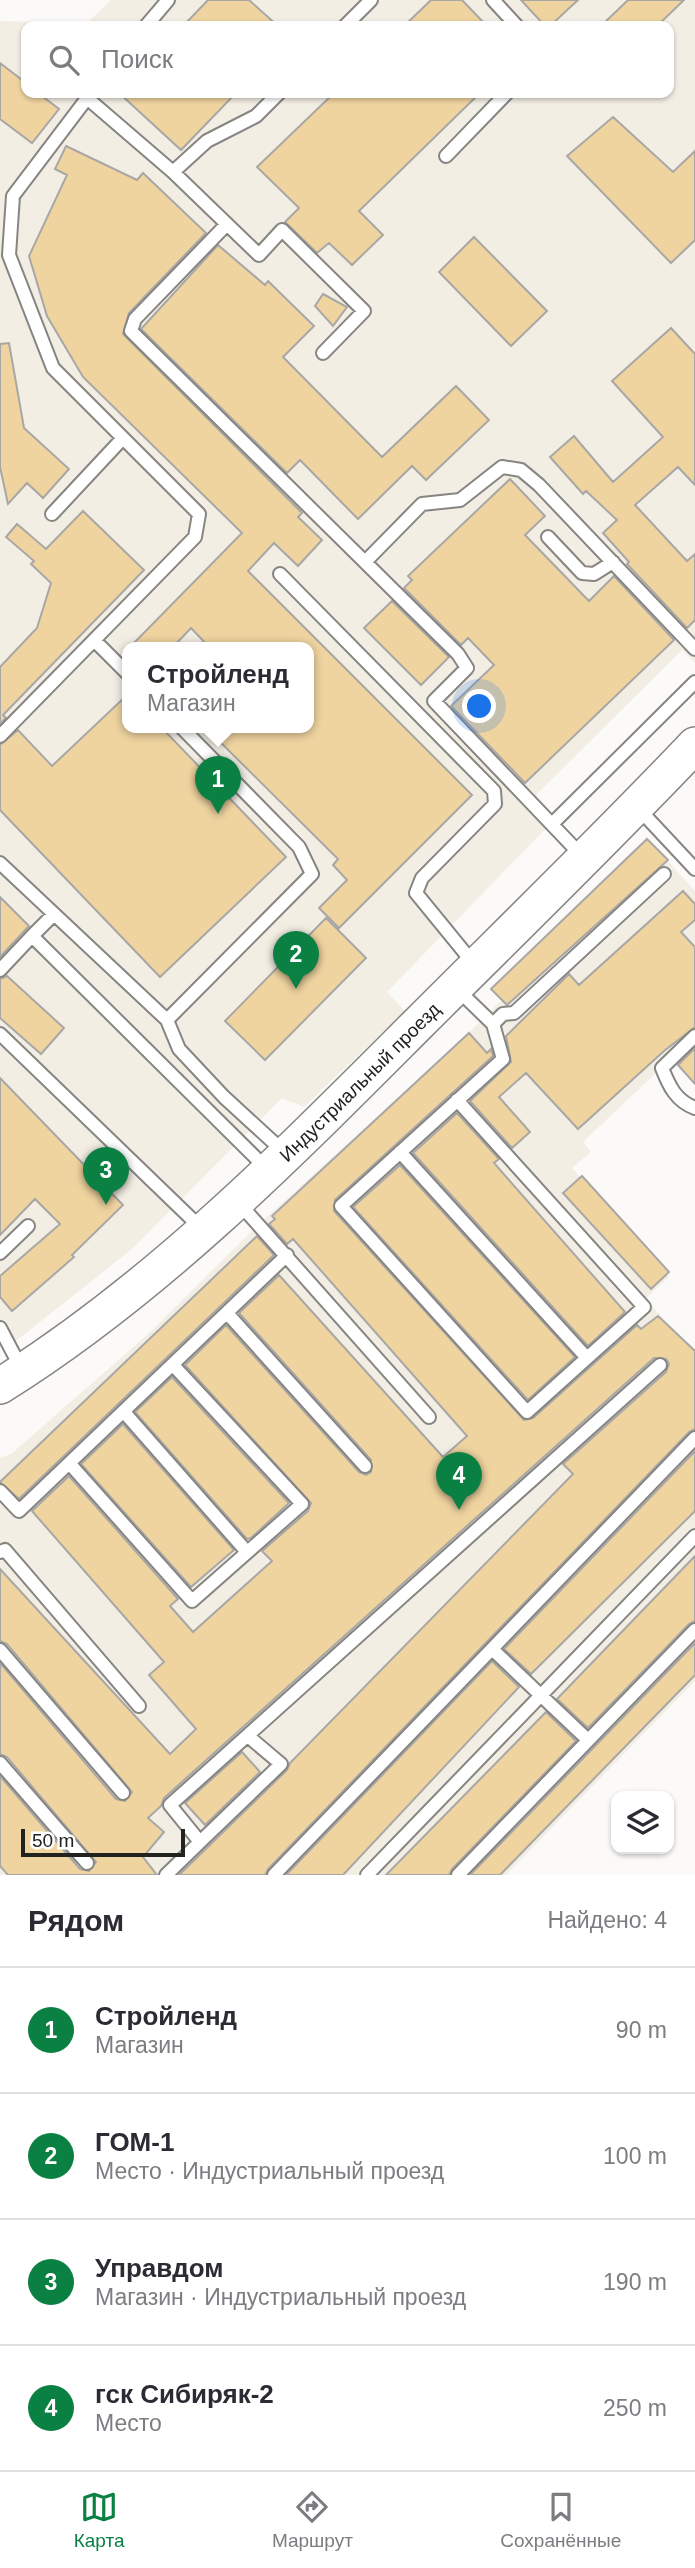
<!DOCTYPE html>
<html lang="ru">
<head>
<meta charset="utf-8">
<style>
  :root { --surface:#fff; --page:#f7f7f7; --text:#2b2b33; --muted:#7c7c81; --line:#e1e1e2; --accent:#0b8043 }
  body { margin:0; font-family:Helvetica,sans-serif; background:var(--page); color:var(--text) }
  .controls { position:absolute; right:21px; bottom:21px; display:grid; overflow:hidden; border-radius:14px; box-shadow:0 2px 5px #0004 }
  .controls button { width:63px; height:63px; display:grid; place-items:center; padding:0; border:0; border-bottom:2px solid var(--line); background:var(--surface); color:var(--text); font:35px sans-serif }
  .scale { position:absolute; left:21px; bottom:18px; width:164px; box-sizing:border-box; padding-left:7px; border:4px solid #222221; border-top:0; font-size:19px; line-height:24px; white-space:nowrap; color:#222221; -webkit-text-stroke:5px #fff; paint-order:stroke }
  .you { position:absolute; left:480px; top:707px; width:24px; height:24px; margin:-18px; border:5px solid #fff; border-radius:50%; background:#1a73e8; box-shadow:0 0 0 10px #1a73e833 }
  .badge { display:grid; place-items:center; width:46px; height:46px; border-radius:50%; background:var(--accent); color:#fff; font-size:23px; font-weight:700 }
  .pin { position:absolute; translate:-50% -58px; filter:drop-shadow(0 2px 4px #0008) }
  .pin::after { content:''; position:absolute; top:37px; width:24px; height:21px; background:inherit; clip-path:polygon(0 0,100% 0,50% 100%) }
  .popup { position:absolute; left:122px; top:642px; width:192px; height:91px; box-sizing:border-box; display:grid; place-content:center; border-radius:14px; background:var(--surface); filter:drop-shadow(0 2px 5px #0005); font-size:23px; white-space:nowrap; color:var(--muted) }
  .popup b { font-size:26px; color:var(--text) }
  .popup::after { content:''; position:absolute; left:50%; top:100%; margin-left:-14px; border:14px solid transparent; border-top-color:var(--surface) }
  .list { margin:0; padding:0; list-style:none }
  h2 { display:flex; justify-content:space-between; align-items:center; height:91px; margin:0; padding:0 28px; font-size:30px }
  h2 small { font-size:23px; font-weight:400; color:var(--muted) }
  .list li { display:grid; grid-template-columns:46px 1fr auto; gap:21px; align-items:center; box-sizing:border-box; height:126px; padding:0 28px; border-top:2px solid var(--line) }
  .list b { display:block; font-size:26px; white-space:nowrap }
  .list p { margin:0; font-size:23px; white-space:nowrap; color:var(--muted) }
  .list em { font-size:23px; font-style:normal; color:var(--muted) }
  .icon { flex:none; width:38px; height:38px; fill:none; stroke:currentColor; stroke-width:2; stroke-linecap:round; stroke-linejoin:round }
  .map { position:relative; flex:none; width:695px; height:1875px; overflow:hidden }
  .search { position:absolute; background:var(--surface); box-shadow:0 2px 5px #0004; left:21px; right:21px; top:21px; height:77px; display:flex; align-items:center; gap:18px; box-sizing:border-box; padding:0 24px; border-radius:14px; color:var(--muted); font-size:26px }
  .sheet { height:595px; background:var(--surface) }
  nav { display:flex; justify-content:space-around; align-items:center; box-sizing:border-box; height:98px; border-top:2px solid var(--line); background:var(--surface); font-size:19px; color:var(--muted) }
  nav a { display:grid; justify-items:center; gap:4px }
  nav .on { color:var(--accent) }
  .map>svg:first-child { display:block }
  .built { fill:#f3eee4; fill-rule:evenodd }
  .building { fill:#f0d4a0; stroke:#a9a7a5; stroke-width:2 }
  .lines { fill:none; stroke-linecap:round; stroke-linejoin:round }
  .lane-casing { stroke:#868582; stroke-width:16 }
  .secondary-casing { stroke:#868582; stroke-width:38 }
  .lane { stroke:#fff; stroke-width:12 }
  .secondary { stroke:#fff; stroke-width:35 }
  .labels { text-anchor:middle; stroke-width:6; stroke-linejoin:round; paint-order:stroke }
  .street-label { font-size:19px; fill:#222221; stroke:#fff }
</style>
</head>
<body>
<div class="map">
<svg width="695" height="1875" viewBox="0 0 695 1875">
  <rect width="100%" height="100%" fill="#fcfaf8"/>
  <path class="built" d="M 111,0 L 695,0 L 695,663 L 682,650 L 536,795 L 556,818 L 387,992 L 405,1011 L 304,1107 L 282,1098 L 132,1249 L 16,1341 L 0,1340 L 0,21 L 87,23 ZM 26,26 L 669,26 L 669,93 L 26,93 ZM 127,648 L 309,648 L 309,728 L 127,728 Z
    M 657,849 L 695,891 L 695,1036 L 583,1142 L 591,1152 L 572,1168 L 669,1277 L 645,1299 L 695,1351 L 695,1681 L 506,1875 L 0,1875 L 0,1458 L 11,1454 L 147,1335 L 257,1226 L 462,1039 Z"/>
  <path class="building" d="M 208,0 L 249,0 L 278,26 L 183,26 Z
    M 431,0 L 462,0 L 487,26 L 404,26 Z
    M 521,0 L 578,0 L 550,26 L 545,26 Z
    M 628,0 L 684,0 L 657,26 L 601,26 Z
    M 0,63 L 26,83 L 26,93 L 38,93 L 59,109 L 32,143 L 0,119 Z
    M 119,93 L 236,93 L 181,150 Z
    M 334,93 L 480,93 L 359,211 L 383,235 L 352,265 L 329,243 L 317,253 L 285,222 L 299,208 L 257,167 Z
    M 613,117 L 673,172 L 695,151 L 695,240 L 671,263 L 567,156 Z
    M 66,146 L 137,180 L 143,173 L 206,233 L 129,313 L 123,334 L 302,513 L 298,517 L 322,540 L 298,566 L 274,543 L 248,571 L 472,795 L 339,928 L 319,908 L 347,880 L 333,865 L 338,859 L 206,728 L 309,728 L 309,648 L 210,648 L 191,628 L 172,648 L 129,648 L 242,533 L 83,377 L 47,316 L 29,256 L 67,175 L 55,169 Z
    M 474,237 L 547,311 L 511,346 L 439,272 Z
    M 218,245 L 265,285 L 268,281 L 314,326 L 283,357 L 382,457 L 456,386 L 489,420 L 426,480 L 412,466 L 358,519 L 300,460 L 287,473 L 141,329 Z
    M 323,294 L 347,307 L 333,326 L 315,306 Z
    M 671,328 L 695,354 L 695,485 L 678,467 L 635,505 L 687,561 L 695,554 L 695,620 L 687,628 L 627,564 L 629,562 L 603,533 L 617,520 L 586,491 L 583,494 L 550,457 L 574,436 L 613,482 L 663,437 L 612,381 Z
    M 9,343 L 24,428 L 69,469 L 43,498 L 27,483 L 8,504 L 0,467 L 0,344 Z
    M 510,479 L 545,516 L 525,535 L 589,601 L 614,576 L 674,640 L 525,783 L 451,706 L 494,665 L 468,638 L 461,645 L 404,588 L 412,580 L 408,576 Z
    M 83,511 L 144,570 L 3,715 L 6,718 L 0,724 L 0,667 L 37,628 L 51,583 L 31,564 L 34,561 L 6,537 L 17,524 L 46,549 Z
    M 392,601 L 449,657 L 421,685 L 364,628 Z
    M 127,695 L 127,728 L 162,728 L 286,857 L 160,977 L 0,810 L 0,745 L 18,730 L 52,766 Z
    M 647,839 L 668,860 L 507,1005 L 491,989 Z
    M 683,891 L 695,904 L 695,920 L 681,932 L 695,947 L 695,1027 L 664,1051 L 578,1129 L 526,1073 L 499,1097 L 530,1132 L 512,1148 L 470,1101 L 511,1062 L 506,1036 L 569,974 L 579,985 Z
    M 0,897 L 29,926 L 0,957 Z
    M 326,918 L 366,958 L 265,1060 L 225,1021 Z
    M 7,976 L 64,1028 L 41,1054 L 0,1018 L 0,979 Z
    M 469,1033 L 487,1053 L 491,1049 L 493,1056 L 335,1200 L 334,1211 L 524,1420 L 533,1418 L 637,1325 L 641,1329 L 658,1316 L 695,1351 L 695,1429 L 689,1432 L 268,1869 L 265,1875 L 179,1875 L 287,1770 L 290,1763 L 573,1474 L 563,1464 L 666,1372 L 669,1364 L 666,1359 L 654,1358 L 164,1798 L 161,1806 L 148,1818 L 164,1832 L 143,1857 L 157,1875 L 8,1875 L 0,1866 L 0,1776 L 80,1869 L 89,1871 L 96,1862 L 7,1757 L 0,1754 L 0,1663 L 116,1799 L 125,1801 L 132,1792 L 7,1644 L 0,1641 L 0,1569 L 170,1754 L 196,1729 L 149,1675 L 164,1662 L 32,1511 L 69,1476 L 178,1599 L 170,1606 L 193,1632 L 272,1561 L 262,1551 L 308,1511 L 311,1503 L 185,1365 L 226,1325 L 359,1472 L 366,1475 L 371,1472 L 371,1460 L 239,1313 L 279,1275 L 443,1457 L 467,1436 L 293,1239 L 287,1244 L 269,1224 L 275,1219 L 272,1216 Z
    M 695,1048 L 695,1084 L 678,1065 Z
    M 0,1078 L 123,1205 L 72,1255 L 74,1257 L 12,1311 L 0,1297 L 0,1276 L 60,1224 L 35,1199 L 0,1235 Z
    M 457,1113 L 499,1159 L 494,1163 L 625,1312 L 588,1346 L 413,1153 Z
    M 400,1165 L 575,1357 L 528,1400 L 353,1207 Z
    M 582,1176 L 669,1272 L 651,1289 L 563,1193 Z
    M 257,1236 L 274,1255 L 19,1499 L 0,1482 Z
    M 172,1377 L 289,1503 L 251,1538 L 247,1539 L 135,1412 Z
    M 123,1424 L 234,1550 L 191,1587 L 81,1464 Z
    M 695,1451 L 695,1511 L 531,1674 L 504,1649 Z
    M 695,1556 L 695,1621 L 689,1624 L 588,1728 L 557,1699 Z
    M 695,1643 L 695,1675 L 500,1875 L 470,1875 Z
    M 492,1661 L 519,1687 L 343,1875 L 286,1875 Z
    M 546,1712 L 576,1741 L 452,1869 L 449,1875 L 386,1875 Z
    M 242,1752 L 260,1772 L 205,1825 L 185,1803 Z"/>
  <g class="lines">
    <g class="lane-casing">
      <path id="lane" d="M 493,0 L 517,26
        M 146,26 L 168,0
        M 345,26 L 371,0
        M 87,98 L 173,172 L 259,255 L 282,230 L 364,311 L 323,353
        M 446,156 L 507,93
        M 173,172 L 207,141 L 256,116 L 279,93
        M 227,224 L 135,319 L 131,331 L 458,654 L 467,668 L 434,701 L 582,856
        M 52,514 L 123,438
        M 548,537 L 582,573 L 594,574 L 613,562
        M 365,562 L 422,504 L 460,500 L 502,467 L 521,470 L 539,485 L 695,649
        M 280,574 L 494,791 L 495,804 L 422,878 L 416,893 L 474,964
        M 96,642 L 127,673
        M 182,728 L 299,847 L 312,874 L 167,1020 L 179,1049 L 224,1097 L 284,1152
        M 0,736 L 195,537 L 199,514 L 53,368 L 9,255 L 13,196 L 91,93
        M 638,808 L 695,869
        M 552,824 L 695,682
        M 0,863 L 167,1020
        M 54,914 L 32,936 L 268,1170
        M 0,970 L 32,936
        M 457,989 L 493,1024 L 503,1059 L 341,1206 L 527,1412 L 587,1358
        M 493,1024 L 503,1014 L 514,1013 L 664,874
        M 0,1034 L 201,1228
        M 695,1036 L 662,1068 C 669,1086 676,1101 695,1108
        M 400,1152 L 587,1358 L 644,1307 L 457,1100
        M 238,1202 L 429,1417
        M 0,1253 L 28,1226
        M 227,1313 L 365,1466
        M 0,1328 L 21,1368
        M 124,1412 L 247,1552
        M 70,1464 L 192,1601 L 302,1504 L 173,1365
        M 0,1491 L 19,1511 L 287,1255
        M 0,1552 L 5,1550 L 139,1706
        M 492,1649 L 588,1740
        M 0,1650 L 123,1793
        M 0,1763 L 87,1863
        M 200,1842 L 281,1764 L 249,1737
        M 166,1875 L 200,1842 L 170,1805 L 660,1365
        M 274,1875 L 695,1438
        M 367,1875 L 695,1536
        M 458,1875 L 695,1630"/>
    </g>
    <g class="secondary-casing">
      <g id="secondary">
        <path id="s1" d="M 0,1386 C 158,1287 288,1154 419,1023 C 511,931 605,840 695,745"/>
      </g>
    </g>
    <use href="#lane" class="lane"/>
    <use href="#secondary" class="secondary"/>
  </g>
  <g class="labels">
    <g class="street-label">
      <text dy="7" stroke="none"><textPath href="#s1" startOffset="472">Индустриальный проезд</textPath></text>
    </g>
  </g>
</svg>
<div class="controls">
<button><svg class="icon" aria-label="layers" viewBox="0 0 24 24"><path d="M12 4l9 5-9 5-9-5zM3 14l9 5 9-5"/></svg></button>
</div>
<div class="scale">50 m</div>
<div class="you"></div>
<div class="pin badge" style="left:218px;top:814px">1</div>
<div class="popup"><b>Стройленд</b>Магазин</div>
<div class="pin badge" style="left:296px;top:989px">2</div>
<div class="pin badge" style="left:106px;top:1205px">3</div>
<div class="pin badge" style="left:459px;top:1510px">4</div>
<div class="search"><svg class="icon" aria-label="search" viewBox="0 0 24 24"><circle cx="10" cy="10" r="6"/><path d="M15 15l6 6"/></svg>Поиск</div>
</div>
<section class="sheet">
<h2>Рядом<small>Найдено: 4</small></h2>
<ul class="list">
<li><span class="badge">1</span><div><b>Стройленд</b><p>Магазин</p></div><em>90 m</em></li>
<li><span class="badge">2</span><div><b>ГОМ-1</b><p>Место · Индустриальный проезд</p></div><em>100 m</em></li>
<li><span class="badge">3</span><div><b>Управдом</b><p>Магазин · Индустриальный проезд</p></div><em>190 m</em></li>
<li><span class="badge">4</span><div><b>гск Сибиряк-2</b><p>Место</p></div><em>250 m</em></li>
</ul>
</section>
<nav>
<a class="on"><svg class="icon" aria-label="map" viewBox="0 0 24 24"><path d="M3 6l6-2 6 2 6-2v14l-6 2-6-2-6 2zM9 4v14M15 6v14"/></svg>Карта</a>
<a><svg class="icon" aria-label="directions" viewBox="0 0 24 24"><path d="M12 3l9 9-9 9-9-9zM9 14v-3h6M13 9l2 2-2 2"/></svg>Маршрут</a>
<a><svg class="icon" aria-label="saved" viewBox="0 0 24 24"><path d="M7 4h10v16l-5-4-5 4z"/></svg>Сохранённые</a>
</nav>
</body>
</html>
